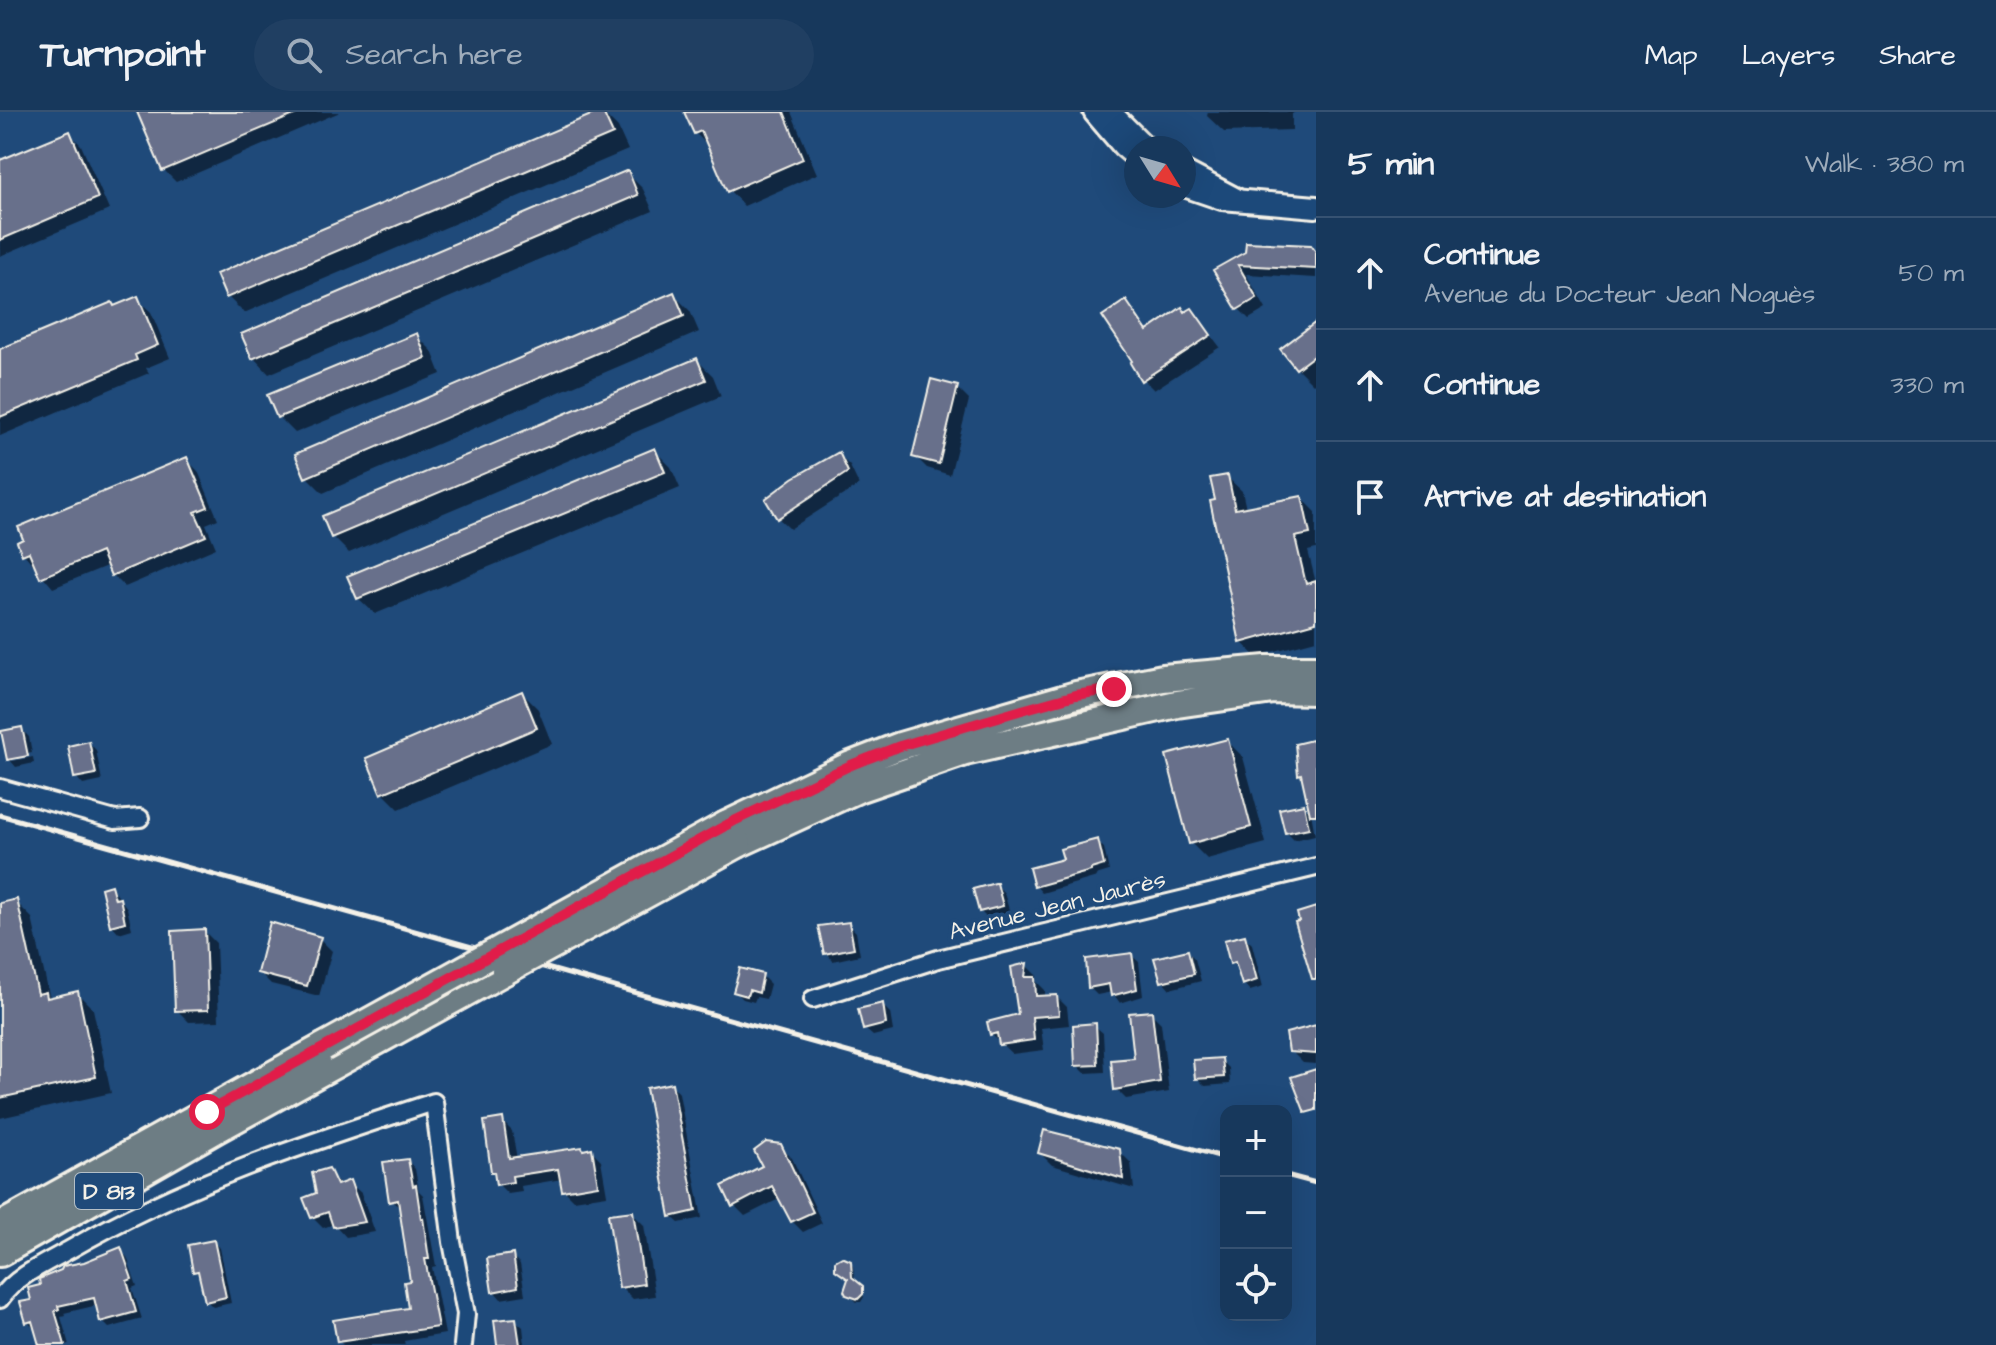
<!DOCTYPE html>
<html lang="en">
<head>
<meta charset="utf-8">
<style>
  :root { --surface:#17385c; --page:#203f62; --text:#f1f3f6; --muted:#9eacbb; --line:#365272 }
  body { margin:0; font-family:"Architects Daughter",sans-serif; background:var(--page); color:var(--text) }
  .controls { position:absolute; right:24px; bottom:24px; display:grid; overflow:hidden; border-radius:16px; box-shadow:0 8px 32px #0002 }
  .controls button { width:72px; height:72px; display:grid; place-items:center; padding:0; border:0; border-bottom:2px solid var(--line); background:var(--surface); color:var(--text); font:40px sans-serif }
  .compass { position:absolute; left:1124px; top:24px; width:72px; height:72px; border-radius:50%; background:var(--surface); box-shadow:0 8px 32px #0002; rotate:127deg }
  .stop { position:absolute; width:24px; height:24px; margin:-18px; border:6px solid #e11d48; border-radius:50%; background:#fff }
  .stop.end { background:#e11d48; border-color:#fff; box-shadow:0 2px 8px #0008 }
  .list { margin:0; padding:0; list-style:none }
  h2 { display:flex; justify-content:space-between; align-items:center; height:104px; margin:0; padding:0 32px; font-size:34px }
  h2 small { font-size:26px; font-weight:400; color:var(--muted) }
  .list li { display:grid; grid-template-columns:52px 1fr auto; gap:24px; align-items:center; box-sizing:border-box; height:112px; padding:0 32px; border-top:2px solid var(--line) }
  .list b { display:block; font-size:30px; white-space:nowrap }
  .list p { margin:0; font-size:26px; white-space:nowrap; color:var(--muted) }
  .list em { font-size:26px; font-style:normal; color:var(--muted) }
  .icon { flex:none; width:44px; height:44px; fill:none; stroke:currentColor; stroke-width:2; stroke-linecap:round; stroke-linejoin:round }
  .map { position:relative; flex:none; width:1316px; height:1233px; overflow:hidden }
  header { display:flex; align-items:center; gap:48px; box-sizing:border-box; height:112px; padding:0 40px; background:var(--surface); border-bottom:2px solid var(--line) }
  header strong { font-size:38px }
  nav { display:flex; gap:44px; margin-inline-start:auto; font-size:28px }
  .search { width:560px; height:72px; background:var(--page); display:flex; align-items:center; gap:20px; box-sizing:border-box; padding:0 28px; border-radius:44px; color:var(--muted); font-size:30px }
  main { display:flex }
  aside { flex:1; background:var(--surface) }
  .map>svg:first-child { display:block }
  .shadow { fill:#0007 }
  .building { fill:#68708b; stroke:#f4f1e8; stroke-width:2 }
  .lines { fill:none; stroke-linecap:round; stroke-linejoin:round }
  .minor-casing { stroke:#f4f1e8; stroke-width:22 }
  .tertiary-casing { stroke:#f4f1e8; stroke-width:26 }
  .primary-casing { stroke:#f4f1e8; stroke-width:32 }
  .minor { stroke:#1f4a7a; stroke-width:16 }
  .tertiary { stroke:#1f4a7a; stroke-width:20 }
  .primary { stroke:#6d7d84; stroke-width:26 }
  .rail { stroke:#f4f1e8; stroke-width:5 }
  .primary-bridge-casing { stroke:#f4f1e8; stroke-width:32; stroke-linecap:butt }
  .primary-bridge { stroke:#6d7d84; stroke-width:26 }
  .route { stroke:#e11d48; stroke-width:10 }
  .labels { text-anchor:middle; stroke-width:8; stroke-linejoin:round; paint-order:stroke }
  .shield { fill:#1f4a7a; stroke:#b4bfc7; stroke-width:2 }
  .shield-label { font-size:22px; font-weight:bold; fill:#f4f1e8 }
  .street-label { font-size:24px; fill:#f4f1e8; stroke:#1f4a7a }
</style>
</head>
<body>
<header>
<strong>Turnpoint</strong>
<div class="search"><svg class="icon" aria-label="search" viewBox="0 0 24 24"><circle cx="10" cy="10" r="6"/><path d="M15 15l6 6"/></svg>Search here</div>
<nav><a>Map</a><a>Layers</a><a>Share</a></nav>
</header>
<main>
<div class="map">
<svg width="1316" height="1233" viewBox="0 0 1316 1233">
  <rect width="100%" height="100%" fill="#1f4a7a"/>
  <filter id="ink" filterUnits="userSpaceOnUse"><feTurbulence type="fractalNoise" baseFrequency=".0125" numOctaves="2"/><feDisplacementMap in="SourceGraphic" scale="16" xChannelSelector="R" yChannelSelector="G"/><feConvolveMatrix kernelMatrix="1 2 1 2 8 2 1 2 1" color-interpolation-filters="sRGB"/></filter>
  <g filter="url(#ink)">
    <path class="shadow" d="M 139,0 L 340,0 L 176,70 L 164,58 Z
      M 602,0 L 618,16 L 628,38 L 244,201 L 228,185 Z
      M 686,0 L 791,0 L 817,62 L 744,94 L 729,78 L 711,36 L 695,21 Z
      M 1208,0 L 1295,0 L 1292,2 L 1292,18 L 1224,20 L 1207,4 Z
      M 69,21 L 81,33 L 109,98 L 0,144 L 0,51 Z
      M 627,61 L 643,77 L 653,99 L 269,262 L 253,245 Z
      M 1247,141 L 1316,142 L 1316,166 L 1246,162 L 1266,197 L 1249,207 L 1239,197 L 1216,159 Z
      M 674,183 L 690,199 L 699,220 L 323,381 L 307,365 Z
      M 137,187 L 151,200 L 170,246 L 146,256 L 149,261 L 0,324 L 0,239 Z
      M 1126,191 L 1149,220 L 1192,198 L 1220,235 L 1154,278 L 1143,267 Z
      M 1316,212 L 1316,270 L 1313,272 L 1297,256 Z
      M 416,223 L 432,239 L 441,262 L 295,321 L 279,305 L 269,284 Z
      M 697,248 L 713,264 L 721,284 L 349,441 L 333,425 Z
      M 957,276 L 969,288 L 950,363 L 927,356 L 915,344 Z
      M 655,339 L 671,355 L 680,376 L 375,502 L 358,486 Z
      M 838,342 L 850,354 L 859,373 L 790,417 L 778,406 Z
      M 186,347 L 198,359 L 218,407 L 206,412 L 216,436 L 125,475 L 113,463 L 109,453 L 53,476 L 24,442 L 26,428 Z
      M 1227,365 L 1242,379 L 1246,397 L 1302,386 L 1316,400 L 1316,437 L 1308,439 L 1316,471 L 1316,528 L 1256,544 L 1241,530 L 1217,390 Z
      M 522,581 L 538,597 L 552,632 L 399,697 L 383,681 L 368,647 Z
      M 21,617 L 29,625 L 32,641 L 12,645 L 12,649 L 33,645 L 34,651 L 16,655 L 9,647 Z
      M 1227,629 L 1243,645 L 1266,731 L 1207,747 L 1191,731 Z
      M 89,631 L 96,638 L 102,669 L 83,673 L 76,665 Z
      M 1303,694 L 1311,701 L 1315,723 L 1294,728 L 1286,720 Z
      M 1097,730 L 1104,736 L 1109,759 L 1096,763 L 1097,765 L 1042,781 L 1036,774 L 1066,749 Z
      M 997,773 L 1004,781 L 1010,801 L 988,807 L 980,799 Z
      M 111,775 L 127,796 L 132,817 L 119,821 L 112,813 Z
      M 16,790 L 32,806 L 50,887 L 77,881 L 93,897 L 111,981 L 0,1006 L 0,793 Z
      M 848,812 L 856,820 L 860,843 L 833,849 L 826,841 Z
      M 204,819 L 216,831 L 219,909 L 189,910 L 177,898 Z
      M 1245,825 L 1252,832 L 1263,875 L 1250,879 L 1244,872 L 1240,858 L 1232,851 Z
      M 320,827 L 332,839 L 319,884 L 271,872 L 259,860 Z
      M 1188,840 L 1195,847 L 1201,869 L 1170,877 L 1163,869 Z
      M 1131,843 L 1139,850 L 1143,884 L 1120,891 L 1112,880 L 1097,883 L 1089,875 Z
      M 1027,854 L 1037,864 L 1036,869 L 1045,878 L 1045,885 L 1057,885 L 1067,895 L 1069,913 L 1041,916 L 1044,938 L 1012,942 L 991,922 L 1020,903 L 1014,857 Z
      M 762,864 L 770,872 L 766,887 L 756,885 L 754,890 L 743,887 L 736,880 Z
      M 882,893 L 890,901 L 893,919 L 873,924 L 865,917 Z
      M 1151,901 L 1161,911 L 1169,980 L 1126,987 L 1116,977 L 1136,948 Z
      M 1095,914 L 1103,921 L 1105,960 L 1085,961 L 1077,953 Z
      M 1316,915 L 1316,952 L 1303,951 L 1291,939 Z
      M 1221,948 L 1229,956 L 1230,972 L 1205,974 L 1197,966 Z
      M 672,973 L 679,981 L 702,1106 L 679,1111 L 671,1104 Z
      M 502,1009 L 512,1019 L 517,1047 L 591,1038 L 601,1048 L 607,1083 L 574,1088 L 564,1078 L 562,1067 L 521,1074 L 522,1080 L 508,1082 L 498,1072 L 496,1063 L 493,1059 Z
      M 780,1034 L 792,1046 L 822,1111 L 803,1120 L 792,1109 L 781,1086 L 745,1104 L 734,1093 Z
      M 1119,1039 L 1131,1051 L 1134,1077 L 1052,1053 L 1040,1041 Z
      M 408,1049 L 415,1057 L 419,1079 L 423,1083 L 436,1154 L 432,1155 L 445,1222 L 404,1229 L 405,1233 L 343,1233 L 339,1229 L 410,1198 L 412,1171 L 401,1096 L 391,1089 Z
      M 328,1058 L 341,1074 L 350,1071 L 361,1081 L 375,1120 L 346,1125 L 334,1112 L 323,1116 L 312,1105 Z
      M 632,1101 L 644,1113 L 655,1184 L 633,1187 L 621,1175 Z
      M 213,1130 L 220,1136 L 231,1191 L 213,1195 L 207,1189 L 202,1166 L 195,1159 Z
      M 120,1138 L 127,1145 L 137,1174 L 132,1176 L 142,1207 L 109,1216 L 102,1209 L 98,1193 L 64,1201 L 65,1204 L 61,1205 L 69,1233 L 41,1233 L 34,1217 L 28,1210 L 34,1189 L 42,1174 L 85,1152 Z
      M 512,1144 L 520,1152 L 525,1183 L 501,1187 L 494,1179 Z
      M 849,1150 L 853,1154 L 855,1169 L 860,1174 L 864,1185 L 861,1190 L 857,1190 L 847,1181 L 850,1168 L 840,1162 Z
      M 515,1208 L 523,1215 L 525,1233 L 499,1233 Z"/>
    <path class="building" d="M 137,0 L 301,0 L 162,59 Z
      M 598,0 L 603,0 L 613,22 L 226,186 L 216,162 Z
      M 684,0 L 784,0 L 803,47 L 727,80 L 701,19 L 694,22 Z
      M 70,19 L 98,86 L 0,128 L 0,48 Z
      M 628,58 L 638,83 L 252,247 L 241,222 Z
      M 1246,130 L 1311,133 L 1316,140 L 1316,157 L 1238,153 L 1257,186 L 1237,198 L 1213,158 L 1245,140 Z
      M 674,180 L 684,204 L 305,366 L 295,342 Z
      M 138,184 L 158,233 L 135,243 L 137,248 L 0,305 L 0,237 L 112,190 L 114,194 Z
      M 1126,188 L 1147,219 L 1182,195 L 1185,200 L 1192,196 L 1211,223 L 1141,269 L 1130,251 L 1132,249 L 1102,204 Z
      M 1316,210 L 1316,242 L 1296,257 L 1280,237 Z
      M 417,221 L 426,246 L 277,306 L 267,283 Z
      M 697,246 L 706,268 L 331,426 L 322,404 Z
      M 931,267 L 958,274 L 939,352 L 912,345 Z
      M 655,336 L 665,360 L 357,487 L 347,464 Z
      M 839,340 L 848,360 L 777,407 L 765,387 L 793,366 Z
      M 187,345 L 208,395 L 195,400 L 206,424 L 111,464 L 101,440 L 40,466 L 29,440 L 22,443 L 17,430 L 23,427 L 18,415 Z
      M 1228,363 L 1235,397 L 1302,384 L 1310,422 L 1295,425 L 1306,472 L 1316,469 L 1316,510 L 1240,531 L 1210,389 L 1215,388 L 1210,366 Z
      M 522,579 L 537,616 L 381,682 L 366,646 Z
      M 22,615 L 28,644 L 7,648 L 1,619 Z
      M 1228,627 L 1251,715 L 1189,732 L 1166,643 Z
      M 1316,627 L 1316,703 L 1310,703 L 1301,662 L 1298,663 L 1295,632 Z
      M 89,629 L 96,662 L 74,666 L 68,634 Z
      M 1304,692 L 1309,716 L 1285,721 L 1279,697 Z
      M 1098,727 L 1104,753 L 1091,757 L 1091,759 L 1034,775 L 1029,756 L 1063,747 L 1060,737 Z
      M 995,771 L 997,771 L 1003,794 L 979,800 L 973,777 Z
      M 111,773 L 115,787 L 120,786 L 125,810 L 110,814 L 101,776 Z
      M 17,787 L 38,882 L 46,880 L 47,886 L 78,879 L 96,965 L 0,986 L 0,791 Z
      M 1316,795 L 1316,867 L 1312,867 L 1295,810 L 1299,809 L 1297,801 Z
      M 270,810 L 321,825 L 307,874 L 257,861 Z
      M 849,810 L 854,836 L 824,842 L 818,814 Z
      M 205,817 L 208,898 L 175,899 L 172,819 Z
      M 1245,823 L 1257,868 L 1242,873 L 1235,850 L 1230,852 L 1224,828 Z
      M 1188,838 L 1194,862 L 1161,870 L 1154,846 Z
      M 1132,841 L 1137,877 L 1111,884 L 1109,872 L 1088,876 L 1086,847 Z
      M 1027,851 L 1025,865 L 1035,865 L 1036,884 L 1057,883 L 1059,903 L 1032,905 L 1034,928 L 999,933 L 997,921 L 990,923 L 987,910 L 1018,902 L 1011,855 Z
      M 740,856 L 763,862 L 759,881 L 749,878 L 747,884 L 733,880 Z
      M 883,891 L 886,912 L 863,918 L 858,897 Z
      M 1152,899 L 1160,970 L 1114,978 L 1111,948 L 1134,946 L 1129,901 Z
      M 1096,911 L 1098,953 L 1075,954 L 1073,913 Z
      M 1316,913 L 1316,942 L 1289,940 L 1286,921 Z
      M 1222,946 L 1224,965 L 1195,967 L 1193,948 Z
      M 1316,957 L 1316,998 L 1305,1001 L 1291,965 Z
      M 672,971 L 696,1099 L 670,1105 L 646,976 Z
      M 503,1006 L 509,1046 L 582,1035 L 583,1038 L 592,1036 L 598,1073 L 562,1079 L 558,1057 L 512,1064 L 513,1070 L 496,1073 L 494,1060 L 491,1060 L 484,1009 Z
      M 1044,1018 L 1120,1037 L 1123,1067 L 1038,1041 Z
      M 766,1030 L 781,1032 L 813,1100 L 791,1110 L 772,1074 L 732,1095 L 722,1074 L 762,1054 L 754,1039 Z
      M 408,1047 L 413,1074 L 416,1073 L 421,1107 L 423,1106 L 429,1147 L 425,1147 L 438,1215 L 337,1230 L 333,1208 L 408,1196 L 404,1170 L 410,1169 L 398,1088 L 389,1090 L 383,1050 Z
      M 329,1056 L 337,1073 L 350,1068 L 365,1110 L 333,1115 L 328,1100 L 311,1106 L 303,1086 L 316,1081 L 312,1061 Z
      M 633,1099 L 644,1172 L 619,1176 L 608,1102 Z
      M 214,1128 L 226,1185 L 205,1190 L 198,1159 L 193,1160 L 188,1133 Z
      M 121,1135 L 132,1167 L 127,1169 L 136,1200 L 100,1210 L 94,1186 L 58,1194 L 59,1197 L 55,1199 L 65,1233 L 39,1233 L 32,1209 L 26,1211 L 20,1190 L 31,1188 L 28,1176 L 40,1173 L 39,1167 L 61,1158 L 63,1154 L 84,1150 Z
      M 513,1142 L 518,1175 L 492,1180 L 487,1146 Z
      M 842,1145 L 851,1149 L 852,1165 L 863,1174 L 863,1182 L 858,1187 L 846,1183 L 844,1179 L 848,1167 L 835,1158 L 835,1149 Z
      M 516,1206 L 520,1233 L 497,1233 L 494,1208 Z"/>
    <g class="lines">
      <g class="minor-casing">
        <path id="minor" d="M 1113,0 L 1149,36
          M 1184,57 L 1237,85
          M 0,676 L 115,708 L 140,706
          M 813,887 L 938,847 L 1316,755
          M 0,1187 C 16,1164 44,1152 69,1138 C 184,1071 307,1031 434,990 L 452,1130 L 466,1202 L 463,1233"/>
      </g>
      <g class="tertiary-casing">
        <path id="tertiary" d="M 1094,0 L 1123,34 L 1136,45
          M 1184,74 L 1222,87 L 1316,95"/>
      </g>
      <g class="primary-casing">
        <path id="primary" d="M 726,713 L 851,653 L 900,634 L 1076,583 L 1163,566 L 1266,557 L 1316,557
          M 738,732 L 860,676 L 965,640 L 1177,592 L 1273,578 L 1316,579
          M 0,1114 L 323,935
          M 0,1141 L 217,1017 L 505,859"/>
      </g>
      <use href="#minor" class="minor"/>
      <use href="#tertiary" class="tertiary"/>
      <use href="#primary" class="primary"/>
      <path class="rail" d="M 0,703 L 1226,1046
        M 1286,1063 L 1316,1071"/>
      <g class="primary-bridge-casing">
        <path id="primary-bridge" d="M 505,859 L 738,732
          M 323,935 L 726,713"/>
      </g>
      <use href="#primary-bridge" class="primary-bridge"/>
    </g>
  </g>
  <g class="lines" filter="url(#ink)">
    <path class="route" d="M 207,1000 L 734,709 L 851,653 L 900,634 L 1022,598 L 1076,583 L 1114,577"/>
  </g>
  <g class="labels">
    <rect class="shield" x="75" y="1061" width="68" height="36" rx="6"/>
    <g class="shield-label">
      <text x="109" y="1087">D 813</text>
    </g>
    <g class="street-label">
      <text transform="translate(1057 793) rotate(-14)" y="8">Avenue Jean Jaurès</text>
    </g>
  </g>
</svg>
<div class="controls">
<button>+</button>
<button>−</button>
<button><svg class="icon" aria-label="locate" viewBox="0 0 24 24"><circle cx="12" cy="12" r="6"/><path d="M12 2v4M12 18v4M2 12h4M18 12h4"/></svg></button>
</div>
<svg class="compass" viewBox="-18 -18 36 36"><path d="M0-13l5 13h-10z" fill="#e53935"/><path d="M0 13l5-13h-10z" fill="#9eacbb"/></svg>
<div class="stop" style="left:207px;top:1000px"></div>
<div class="stop end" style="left:1114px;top:577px"></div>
</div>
<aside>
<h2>5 min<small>Walk · 380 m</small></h2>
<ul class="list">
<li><svg class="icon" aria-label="ahead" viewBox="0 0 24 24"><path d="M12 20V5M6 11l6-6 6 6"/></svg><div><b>Continue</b><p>Avenue du Docteur Jean Noguès</p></div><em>50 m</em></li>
<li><svg class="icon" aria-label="ahead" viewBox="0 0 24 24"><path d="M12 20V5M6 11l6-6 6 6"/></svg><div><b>Continue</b></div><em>330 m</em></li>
<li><svg class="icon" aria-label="arrive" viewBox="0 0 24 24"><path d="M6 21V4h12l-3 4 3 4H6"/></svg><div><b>Arrive at destination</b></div></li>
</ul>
</aside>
</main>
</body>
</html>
